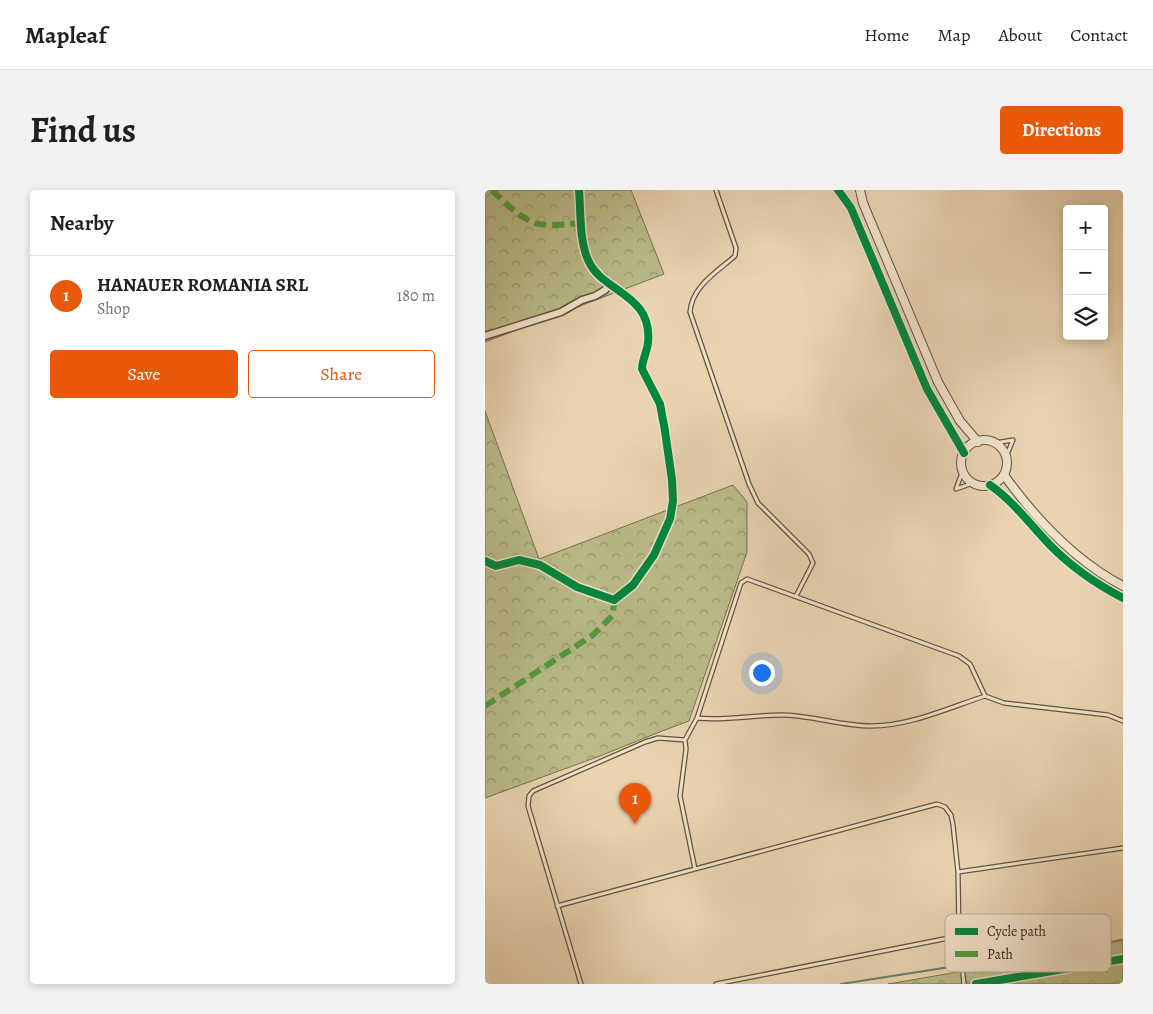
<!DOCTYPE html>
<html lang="en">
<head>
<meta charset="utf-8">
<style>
  :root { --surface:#fff; --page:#f2f2f2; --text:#202124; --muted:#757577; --line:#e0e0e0; --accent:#ea580c }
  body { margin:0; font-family:Alegreya,serif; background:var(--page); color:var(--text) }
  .controls { position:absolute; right:15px; top:15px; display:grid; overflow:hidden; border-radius:5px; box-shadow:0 2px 8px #0003 }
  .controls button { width:45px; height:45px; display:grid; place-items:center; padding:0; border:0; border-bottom:1px solid var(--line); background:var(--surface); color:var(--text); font:25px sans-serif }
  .you { position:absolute; left:276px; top:482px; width:18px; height:18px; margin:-12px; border:4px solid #fff; border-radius:50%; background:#1a73e8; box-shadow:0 0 0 8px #1a73e833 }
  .badge { display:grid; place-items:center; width:32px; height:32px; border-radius:50%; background:var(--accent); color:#fff; font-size:16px; font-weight:700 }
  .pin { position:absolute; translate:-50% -41px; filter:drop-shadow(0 1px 2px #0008) }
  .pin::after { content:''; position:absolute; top:26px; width:18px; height:15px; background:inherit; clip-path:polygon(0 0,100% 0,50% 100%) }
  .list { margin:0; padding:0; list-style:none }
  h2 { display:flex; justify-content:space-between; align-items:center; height:65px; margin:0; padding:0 20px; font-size:21px }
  h2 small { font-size:16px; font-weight:400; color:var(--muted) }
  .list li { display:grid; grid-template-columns:32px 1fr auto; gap:15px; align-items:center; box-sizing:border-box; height:80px; padding:0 20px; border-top:1px solid var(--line) }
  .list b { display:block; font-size:19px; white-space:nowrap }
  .list p { margin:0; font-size:16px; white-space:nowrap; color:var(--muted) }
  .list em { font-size:16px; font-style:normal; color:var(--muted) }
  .actions { display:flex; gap:10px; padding:15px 20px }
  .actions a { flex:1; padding:11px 0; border:1px solid var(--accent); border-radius:5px; text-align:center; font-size:18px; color:var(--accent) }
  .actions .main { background:var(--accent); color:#fff }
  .icon { flex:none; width:28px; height:28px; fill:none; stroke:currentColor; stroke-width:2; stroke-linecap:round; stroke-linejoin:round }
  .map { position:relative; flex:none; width:638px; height:794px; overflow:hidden; border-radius:5px }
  header { display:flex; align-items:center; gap:30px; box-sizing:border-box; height:70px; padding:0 25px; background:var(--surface); border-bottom:1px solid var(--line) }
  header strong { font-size:24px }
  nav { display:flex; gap:28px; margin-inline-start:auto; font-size:18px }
  .intro { display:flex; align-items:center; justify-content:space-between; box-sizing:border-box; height:120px; padding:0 30px }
  h1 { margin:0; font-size:35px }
  .button { padding:12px 22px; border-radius:5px; background:var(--accent); color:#fff; font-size:18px; font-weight:700 }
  main { display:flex; gap:30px; padding:0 30px }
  aside { flex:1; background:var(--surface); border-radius:5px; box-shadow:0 2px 8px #0003 }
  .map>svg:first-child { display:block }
  .forest { fill:url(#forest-crowns); stroke:#787250 }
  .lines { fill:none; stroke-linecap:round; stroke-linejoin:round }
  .stream { stroke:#707e70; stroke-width:2 }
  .service-casing { stroke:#62533e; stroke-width:5.5 }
  .minor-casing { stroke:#62533e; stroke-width:9 }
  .tertiary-casing { stroke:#62533e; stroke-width:10 }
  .service { stroke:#f1e2cc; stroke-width:3 }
  .minor { stroke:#f1e2cc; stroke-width:6 }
  .tertiary { stroke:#f1e2cc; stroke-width:8 }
  .quiet { stroke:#519c3d; stroke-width:6; stroke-dasharray:12 6; stroke-linecap:butt }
  .cycleway-casing { stroke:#f1e2cc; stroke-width:11 }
  .cycleway { stroke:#00873e; stroke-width:8 }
  .key { fill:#f1e2cc; stroke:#b9aa96; stroke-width:1 }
  .key-label { font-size:14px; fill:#352817 }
</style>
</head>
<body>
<header>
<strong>Mapleaf</strong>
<nav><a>Home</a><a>Map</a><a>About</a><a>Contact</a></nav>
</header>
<div class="intro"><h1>Find us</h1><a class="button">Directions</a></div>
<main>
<aside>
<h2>Nearby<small></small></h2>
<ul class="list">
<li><span class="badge">1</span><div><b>HANAUER ROMANIA SRL</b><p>Shop</p></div><em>180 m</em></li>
</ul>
<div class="actions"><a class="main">Save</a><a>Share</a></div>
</aside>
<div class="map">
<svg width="638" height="794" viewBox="0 0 638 794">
  <defs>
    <pattern id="forest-crowns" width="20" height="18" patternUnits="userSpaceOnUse" patternTransform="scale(1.25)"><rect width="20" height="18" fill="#babb89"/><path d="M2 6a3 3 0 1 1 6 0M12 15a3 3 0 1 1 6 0" fill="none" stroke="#98986f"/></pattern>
  </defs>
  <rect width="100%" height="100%" fill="#e9d3b1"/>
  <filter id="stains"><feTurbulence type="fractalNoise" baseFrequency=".004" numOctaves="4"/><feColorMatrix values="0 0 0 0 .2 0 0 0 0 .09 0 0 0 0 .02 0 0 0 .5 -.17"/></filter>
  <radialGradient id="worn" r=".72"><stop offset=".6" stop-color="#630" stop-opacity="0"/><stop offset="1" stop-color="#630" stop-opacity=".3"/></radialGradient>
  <path class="forest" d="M 0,0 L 146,0 L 179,84 L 0,152 Z
    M 0,221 L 54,369 L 248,295 L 262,312 L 262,362 L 204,531 L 172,543 L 115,566 L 0,608 Z
    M 638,749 L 638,794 L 403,794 L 584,763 Z"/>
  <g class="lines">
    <path class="stream" d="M 356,794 L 638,750"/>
    <g class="service-casing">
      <path id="service" d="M 231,0 L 251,58 L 250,66 C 232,82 207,96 205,122 L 264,294 L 273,313 L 324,364 L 328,373 L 311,406
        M 510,253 L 528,250 L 521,267
        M 478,280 L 471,299 L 488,293
        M 212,528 C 240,531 268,525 296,525 C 326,525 356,536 386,536 C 425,536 463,518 500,506
        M 200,550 L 201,559 L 195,606 L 210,679
        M 473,682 L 638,658
        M 72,716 L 452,614 L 460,617 L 466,625 L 468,635 L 473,682 L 474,746 L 479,794
        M 96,794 L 43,616 L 44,606 L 48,601 L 160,552 L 173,548 L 200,550 L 212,528 L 256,393 L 262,389 L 474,466 L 485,474 L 500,506 L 519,513 L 623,525 L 638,531
        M 231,794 L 474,746"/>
    </g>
    <g class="minor-casing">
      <path id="minor" d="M 0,146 L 76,122 L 97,110 L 110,106 L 120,100 L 125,93
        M 0,371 L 11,376 L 34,370 L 55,375 L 92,397 L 129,410 L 148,395 L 169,365 L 185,329 L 188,311 L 187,290 L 180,241 L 175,214 L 157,179 C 157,170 162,162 163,153 C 168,104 119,103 104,72 C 94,52 96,23 94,0"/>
    </g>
    <g class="tertiary-casing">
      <path id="tertiary" d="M 353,0 L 366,18 L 442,199 L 479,263
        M 375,0 L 378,13 L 453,192 L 475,231 L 493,252
        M476 273a23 23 0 1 1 46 0a23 23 0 1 1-46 0Z
        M 519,285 C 550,328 590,371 638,396
        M 505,295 C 528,311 544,333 563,353 C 584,375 611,394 638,408
        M 491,794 L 638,769"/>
    </g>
    <use href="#service" class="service"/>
    <use href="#minor" class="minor"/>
    <use href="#tertiary" class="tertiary"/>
    <path class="quiet" d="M 7,0 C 19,12 34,27 50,33 C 62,37 84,34 97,33
      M 0,516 L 108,445 L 128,425 L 129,410"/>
    <g class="cycleway-casing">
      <path id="cycleway" d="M 353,0 L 366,18 L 442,199 L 479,263
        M 505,295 C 528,311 544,333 563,353 C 584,375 611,394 638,408
        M 0,371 L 11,376 L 34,370 L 55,375 L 92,397 L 129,410 L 148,395 L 169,365 L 185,329 L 188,311 L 187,290 L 180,241 L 175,214 L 157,179 C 157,170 162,162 163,153 C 168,104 119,103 104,72 C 94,52 96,23 94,0
        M 491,794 L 638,769"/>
    </g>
    <use href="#cycleway" class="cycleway"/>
  </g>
  <rect x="460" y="724" width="166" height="58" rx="8" class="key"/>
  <rect x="470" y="738" width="23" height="7" fill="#00873e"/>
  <rect x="470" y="761" width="23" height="6" fill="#519c3d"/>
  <g class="key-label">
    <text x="502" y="746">Cycle path</text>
    <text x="502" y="769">Path</text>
  </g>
  <rect width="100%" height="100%" filter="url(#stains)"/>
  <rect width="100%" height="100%" fill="url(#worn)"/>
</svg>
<div class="controls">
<button>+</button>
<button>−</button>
<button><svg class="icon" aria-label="layers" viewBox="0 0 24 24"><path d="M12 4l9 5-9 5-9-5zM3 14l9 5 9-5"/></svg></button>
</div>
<div class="you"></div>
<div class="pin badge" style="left:150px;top:634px">1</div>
</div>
</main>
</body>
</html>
